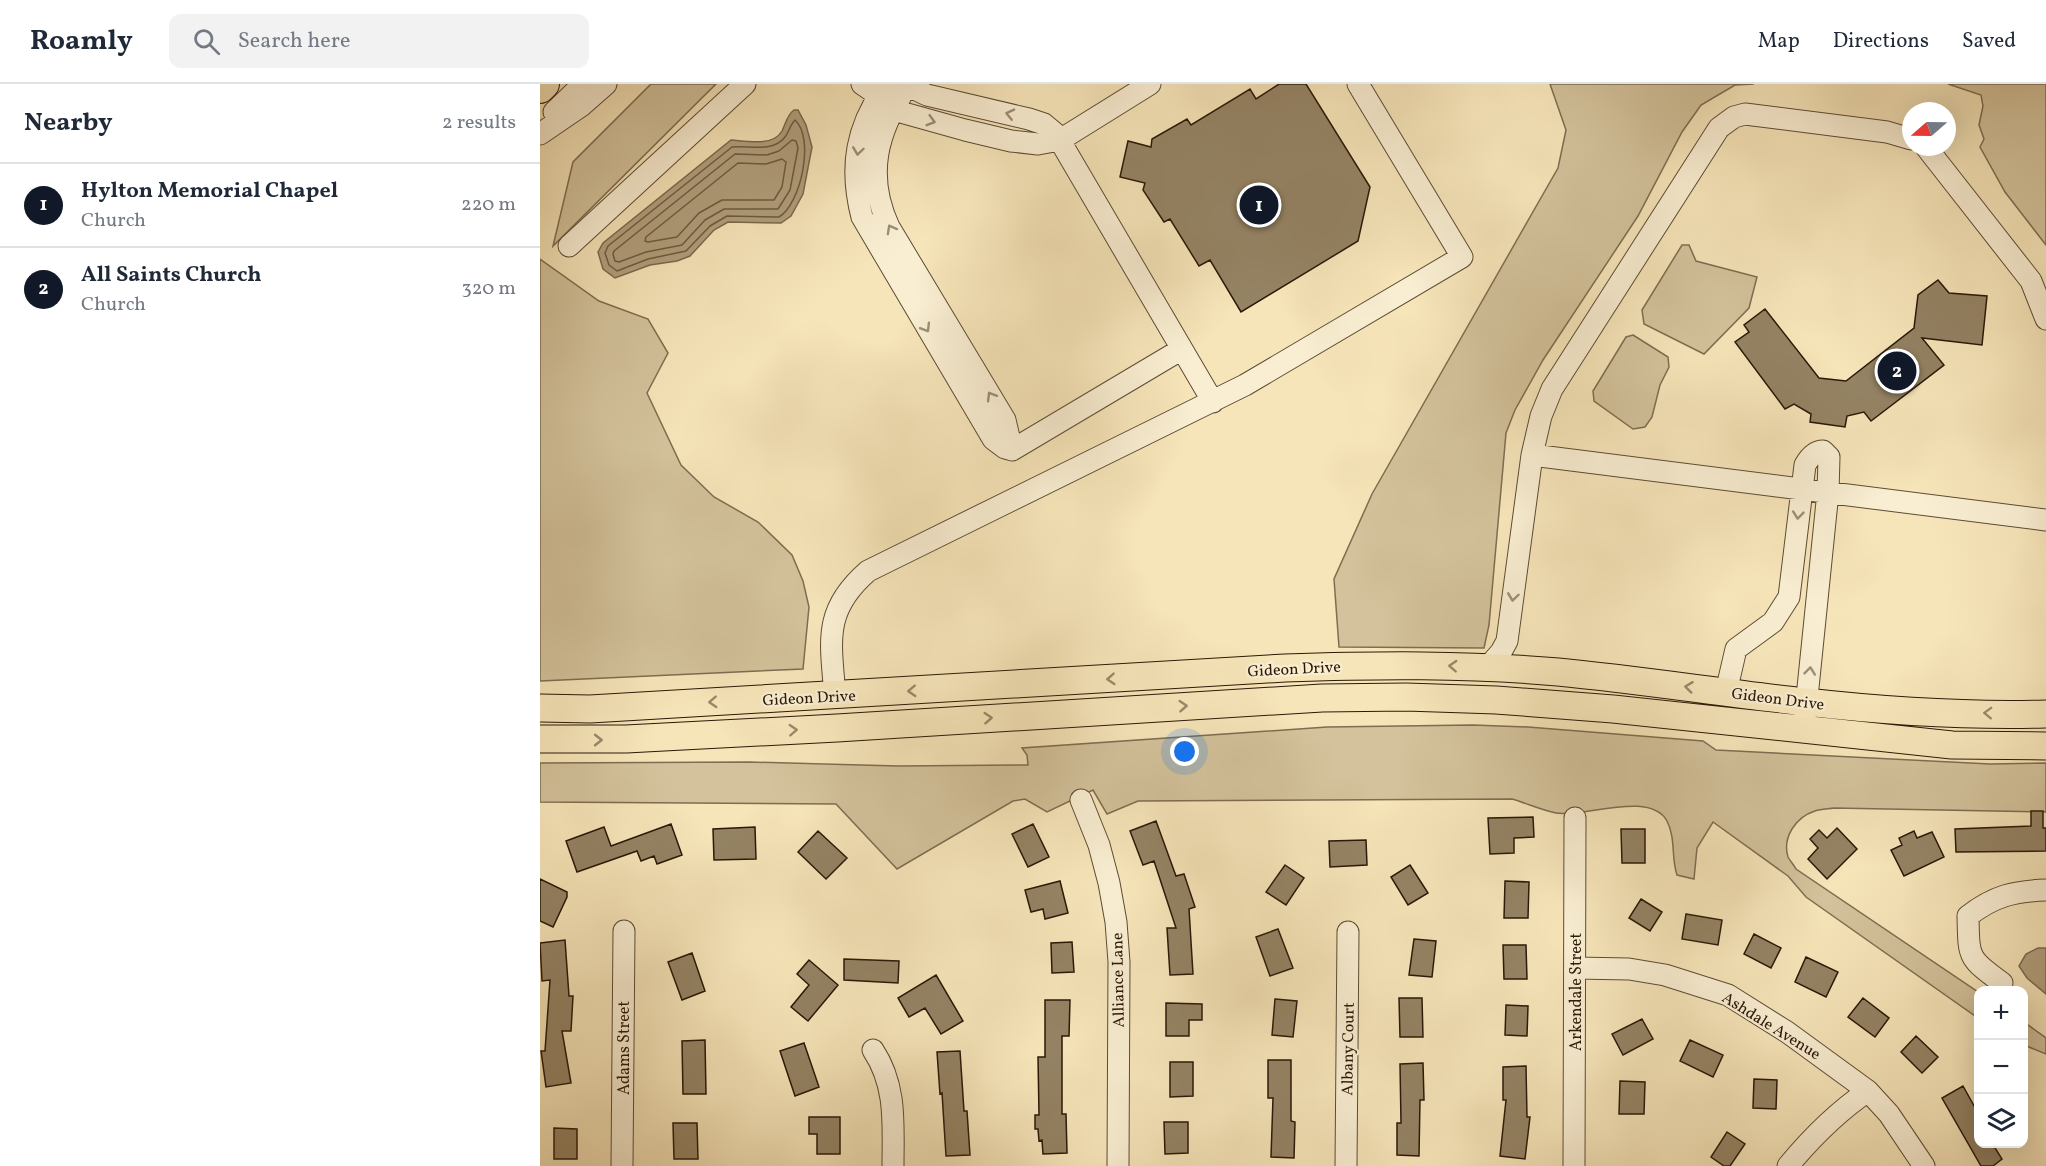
<!DOCTYPE html>
<html lang="en">
<head>
<meta charset="utf-8">
<style>
  :root { --surface:#fff; --page:#f2f2f3; --text:#1f2937; --muted:#747a83; --line:#e0e1e3; --accent:#111827 }
  body { margin:0; font-family:Vollkorn,serif; background:var(--page); color:var(--text) }
  .controls { position:absolute; right:18px; bottom:18px; display:grid; overflow:hidden; border-radius:12px; box-shadow:0 6px 24px #0002 }
  .controls button { width:54px; height:54px; display:grid; place-items:center; padding:0; border:0; border-bottom:2px solid var(--line); background:var(--surface); color:var(--text); font:30px sans-serif }
  .compass { position:absolute; left:1362px; top:18px; width:54px; height:54px; border-radius:50%; background:var(--surface); box-shadow:0 6px 24px #0002; rotate:250deg }
  .you { position:absolute; left:645px; top:668px; width:21px; height:21px; margin:-15px; border:4px solid #fff; border-radius:50%; background:#1a73e8; box-shadow:0 0 0 9px #1a73e833 }
  .badge { display:grid; place-items:center; width:39px; height:39px; border-radius:50%; background:var(--accent); color:#fff; font-size:20px; font-weight:700 }
  .pin { position:absolute; translate:-50% -50%; border:3px solid #fff; box-shadow:0 2px 6px #0006 }
  .list { margin:0; padding:0; list-style:none }
  h2 { display:flex; justify-content:space-between; align-items:center; height:78px; margin:0; padding:0 24px; font-size:26px }
  h2 small { font-size:20px; font-weight:400; color:var(--muted) }
  .list li { display:grid; grid-template-columns:39px 1fr auto; gap:18px; align-items:center; box-sizing:border-box; height:84px; padding:0 24px; border-top:2px solid var(--line) }
  .list b { display:block; font-size:22px; white-space:nowrap }
  .list p { margin:0; font-size:20px; white-space:nowrap; color:var(--muted) }
  .list em { font-size:20px; font-style:normal; color:var(--muted) }
  .icon { flex:none; width:33px; height:33px; fill:none; stroke:currentColor; stroke-width:2; stroke-linecap:round; stroke-linejoin:round }
  .map { position:relative; flex:none; width:1506px; height:1082px; overflow:hidden }
  header { display:flex; align-items:center; gap:36px; box-sizing:border-box; height:84px; padding:0 30px; background:var(--surface); border-bottom:2px solid var(--line) }
  header strong { font-size:28px }
  nav { display:flex; gap:33px; margin-inline-start:auto; font-size:21px }
  .search { width:420px; height:54px; background:var(--page); display:flex; align-items:center; gap:15px; box-sizing:border-box; padding:0 21px; border-radius:12px; color:var(--muted); font-size:22px }
  main { display:flex }
  aside { flex:1; background:var(--surface) }
  .map>svg:first-child { display:block }
  .green { fill:#d3c29b; stroke:#7e6d51; stroke-width:1.5 }
  .water { fill:#b19f7c; stroke:#7b694d; stroke-width:1.5 }
  .lines { fill:none; stroke-linecap:round; stroke-linejoin:round }
  .shore { stroke:#6e5c42; stroke-width:1.5 }
  .building { fill:#948364; stroke:#2a1807; stroke-width:1.5 }
  .minor-casing { stroke:#5d4b34; stroke-width:23 }
  .major-casing { stroke:#2a1807; stroke-width:29 }
  .highway-casing { stroke:#2a1807; stroke-width:32 }
  .minor { stroke:#f9eed2; stroke-width:21 }
  .major { stroke:#f6e5b9; stroke-width:27 }
  .highway { stroke:#f6e5b9; stroke-width:30 }
  .oneway { stroke:#9c8e77 }
  .oneway2 { stroke:#9a8969 }
  .labels { text-anchor:middle; stroke-width:4.5; stroke-linejoin:round; paint-order:stroke }
  .street-label { font-size:16px; fill:#2a1807; stroke:#f9eed2 }
</style>
</head>
<body>
<header>
<strong>Roamly</strong>
<div class="search"><svg class="icon" aria-label="search" viewBox="0 0 24 24"><circle cx="10" cy="10" r="6"/><path d="M15 15l6 6"/></svg>Search here</div>
<nav><a>Map</a><a>Directions</a><a>Saved</a></nav>
</header>
<main>
<aside>
<h2>Nearby<small>2 results</small></h2>
<ul class="list">
<li><span class="badge">1</span><div><b>Hylton Memorial Chapel</b><p>Church</p></div><em>220 m</em></li>
<li><span class="badge">2</span><div><b>All Saints Church</b><p>Church</p></div><em>320 m</em></li>
</ul>
</aside>
<div class="map">
<svg width="1506" height="1082" viewBox="0 0 1506 1082">
  <rect width="100%" height="100%" fill="#f6e5b9"/>
  <filter id="stains"><feTurbulence type="fractalNoise" baseFrequency=".00333" numOctaves="4"/><feColorMatrix values="0 0 0 0 .2 0 0 0 0 .09 0 0 0 0 .02 0 0 0 .5 -.17"/></filter>
  <radialGradient id="worn" r=".72"><stop offset=".6" stop-color="#630" stop-opacity="0"/><stop offset="1" stop-color="#630" stop-opacity=".3"/></radialGradient>
  <path class="green" d="M 111,0 L 176,0 L 13,162 L 33,78 Z
    M 1010,0 L 1214,0 L 1195,1 L 1161,21 L 1142,48 L 1098,132 L 1003,276 L 975,326 L 966,349 L 949,541 L 944,564 L 799,563 L 794,495 L 832,410 L 1018,84 L 1026,46 Z
    M 1408,0 L 1506,0 L 1506,161 L 1465,108 L 1440,63 L 1444,55 L 1439,41 L 1443,22 L 1441,11 Z
    M 1142,161 L 1149,161 L 1156,177 L 1217,193 L 1209,224 L 1164,270 L 1104,240 L 1102,226 Z
    M 0,175 L 59,217 L 108,235 L 128,269 L 107,309 L 141,381 L 174,413 L 218,438 L 252,471 L 263,497 L 269,523 L 263,585 L 0,597 Z
    M 1093,251 L 1128,273 L 1129,283 L 1120,301 L 1112,333 L 1105,343 L 1093,345 L 1054,317 L 1053,307 L 1086,253 Z
    M 933,641 L 988,643 L 1163,657 L 1176,666 L 1450,680 L 1506,679 L 1506,728 L 1294,724 C 1288,725 1281,725 1275,727 C 1256,733 1242,753 1248,773 C 1250,777 1254,781 1256,785 L 1438,908 L 1438,934 L 1266,813 L 1248,792 L 1173,738 L 1157,764 L 1154,795 L 1137,791 C 1131,774 1136,755 1127,737 C 1110,706 1043,734 1016,729 C 1001,726 986,719 972,715 L 598,717 L 567,730 L 553,706 L 507,728 L 485,715 L 473,717 L 357,785 L 296,720 L 0,718 L 0,679 L 209,678 L 358,682 L 488,681 L 487,671 L 482,664 L 787,643 Z
    M 1484,938 L 1506,954 L 1506,970 L 1484,961 Z"/>
  <path class="water" d="M 254,26 L 258,26 L 266,41 L 272,63 L 263,110 L 251,132 L 241,139 L 188,138 L 174,146 L 150,172 L 137,177 L 110,181 L 75,194 L 63,185 L 58,168 L 63,159 L 191,56 C 206,57 233,63 242,47 C 246,39 247,31 254,26 Z
    M 1498,864 L 1506,864 L 1506,910 L 1487,894 L 1479,882 L 1486,870 Z"/>
  <g class="lines">
    <path class="shore" d="M 255,36 C 275,54 261,120 239,133 L 187,132 L 170,142 L 146,167 L 108,175 L 77,187 L 69,181 L 65,169 L 68,162 L 192,63 C 209,61 233,69 245,53 C 249,48 250,41 255,36 Z
      M 252,56 L 256,57 L 258,64 L 250,106 L 238,125 L 184,125 L 165,136 L 142,161 L 106,168 L 79,178 L 75,177 L 73,170 L 74,167 L 195,70 L 227,71 L 239,67 Z
      M 242,75 L 246,78 L 242,103 L 234,116 L 182,116 L 159,129 L 137,153 L 108,158 L 105,157 L 106,153 L 198,79 L 226,80 Z"/>
  </g>
  <path class="building" d="M 739,0 L 766,0 L 830,103 L 818,157 L 701,228 L 670,176 L 659,182 L 630,135 L 624,138 L 603,106 L 605,99 L 580,93 L 588,57 L 611,63 L 612,55 L 647,35 L 651,41 L 710,5 L 716,15 Z
    M 1398,196 L 1409,209 L 1447,212 L 1442,261 L 1382,254 L 1404,281 L 1331,337 L 1324,328 L 1307,332 L 1305,343 L 1270,338 L 1271,330 L 1254,320 L 1245,325 L 1195,258 L 1209,248 L 1204,241 L 1225,225 L 1279,294 L 1306,297 L 1374,244 L 1378,211 Z
    M 1491,727 L 1503,727 L 1503,744 L 1506,744 L 1506,767 L 1416,768 L 1415,745 L 1491,742 Z
    M 993,733 L 994,753 L 974,754 L 974,769 L 950,770 L 948,734 Z
    M 616,737 L 636,792 L 644,790 L 655,823 L 649,825 L 653,890 L 630,891 L 627,844 L 636,844 L 614,777 L 603,781 L 590,747 Z
    M 131,740 L 142,771 L 117,780 L 114,772 L 101,777 L 97,767 L 37,788 L 26,757 L 64,743 L 71,762 Z
    M 493,740 L 509,773 L 488,783 L 472,750 Z
    M 215,743 L 216,775 L 174,776 L 173,745 Z
    M 1297,744 L 1317,765 L 1287,795 L 1268,775 L 1278,764 L 1270,755 L 1279,746 L 1287,754 Z
    M 1081,745 L 1105,745 L 1105,779 L 1082,779 Z
    M 278,747 L 307,774 L 286,795 L 258,768 Z
    M 1374,747 L 1377,754 L 1392,748 L 1404,773 L 1364,792 L 1351,766 L 1362,761 L 1359,754 Z
    M 826,756 L 827,781 L 790,783 L 789,757 Z
    M 745,781 L 764,794 L 746,821 L 726,808 Z
    M 870,781 L 888,809 L 868,821 L 851,793 Z
    M 0,795 L 27,808 L 27,813 L 13,843 L 0,837 Z
    M 520,797 L 528,829 L 505,835 L 503,825 L 491,828 L 485,806 Z
    M 965,797 L 989,798 L 988,834 L 964,834 Z
    M 1101,815 L 1122,828 L 1110,847 L 1089,834 Z
    M 1146,830 L 1182,836 L 1178,861 L 1142,855 Z
    M 738,845 L 753,884 L 730,892 L 716,853 Z
    M 1214,850 L 1241,864 L 1231,884 L 1204,870 Z
    M 874,855 L 896,857 L 892,893 L 869,891 Z
    M 25,856 L 29,912 L 33,912 L 31,947 L 22,947 L 31,999 L 6,1003 L 1,967 L 5,967 L 10,896 L 2,897 L 0,859 Z
    M 532,858 L 534,888 L 512,889 L 511,859 Z
    M 963,861 L 986,861 L 987,895 L 964,895 Z
    M 152,869 L 165,907 L 142,916 L 128,878 Z
    M 1266,873 L 1298,888 L 1286,913 L 1255,898 Z
    M 304,875 L 359,877 L 358,899 L 304,896 Z
    M 269,876 L 298,901 L 268,937 L 251,923 L 269,901 L 257,890 Z
    M 396,891 L 423,937 L 401,950 L 385,924 L 369,933 L 358,914 Z
    M 859,914 L 882,914 L 883,953 L 860,953 Z
    M 1323,914 L 1349,934 L 1335,953 L 1308,933 Z
    M 735,915 L 757,917 L 753,953 L 732,951 Z
    M 505,916 L 530,916 L 529,952 L 522,952 L 522,1030 L 526,1030 L 527,1069 L 503,1070 L 502,1056 L 499,1057 L 498,1045 L 495,1045 L 495,1031 L 499,1031 L 498,973 L 505,973 Z
    M 626,919 L 662,920 L 662,936 L 649,936 L 649,952 L 626,952 Z
    M 966,921 L 988,922 L 987,952 L 965,951 Z
    M 1102,935 L 1113,955 L 1083,971 L 1072,950 Z
    M 1376,952 L 1398,973 L 1382,989 L 1361,968 Z
    M 165,956 L 166,1010 L 143,1010 L 142,957 Z
    M 1150,956 L 1183,971 L 1173,993 L 1140,977 Z
    M 264,959 L 279,1003 L 255,1012 L 240,967 Z
    M 420,967 L 424,1027 L 427,1027 L 430,1071 L 406,1072 L 402,1009 L 400,1010 L 397,968 Z
    M 728,976 L 751,976 L 751,1037 L 755,1038 L 754,1074 L 731,1073 L 733,1014 L 728,1014 Z
    M 630,978 L 653,978 L 653,1012 L 630,1013 Z
    M 883,979 L 884,1016 L 880,1016 L 879,1072 L 857,1071 L 857,1039 L 861,1039 L 860,980 Z
    M 986,982 L 987,1033 L 990,1033 L 985,1075 L 960,1072 L 966,1016 L 963,1016 L 963,983 Z
    M 1214,995 L 1237,996 L 1236,1025 L 1213,1024 Z
    M 1080,997 L 1105,998 L 1104,1030 L 1079,1030 Z
    M 1423,1002 L 1438,1029 L 1438,1059 L 1452,1059 L 1462,1075 L 1453,1082 L 1441,1082 L 1402,1014 Z
    M 269,1033 L 300,1033 L 300,1070 L 277,1070 L 277,1050 L 269,1050 Z
    M 624,1038 L 648,1038 L 648,1069 L 625,1070 Z
    M 133,1039 L 157,1039 L 158,1075 L 134,1075 Z
    M 14,1044 L 37,1045 L 37,1075 L 14,1075 Z
    M 1187,1048 L 1205,1060 L 1190,1082 L 1184,1082 L 1171,1073 Z"/>
  <g class="lines">
    <g class="minor-casing">
      <path id="minor" d="M 322,0 L 364,29 L 425,46 L 471,57 L 498,60 L 520,56 L 610,0
        M 347,0 C 316,42 309,83 322,133 L 453,355 L 465,364 L 472,366 L 642,265
        M 364,0 L 387,11 L 489,35 L 504,40 L 516,50 L 673,318
        M 367,2 C 337,48 325,91 349,143 L 465,336 L 472,366
        M 14,28 L 43,0
        M 0,50 L 41,22 L 66,0
        M 1386,63 L 1491,197 L 1506,235
        M 29,162 L 205,0
        M 992,371 L 1506,436
        M 947,584 L 961,568 L 967,557 L 992,371 L 1001,332 L 1012,305 L 1179,44 L 1194,33 L 1205,30 L 1347,48 L 1371,55
        M 1186,608 L 1196,565 L 1233,538 L 1249,513 L 1265,381 C 1269,374 1274,367 1283,367 L 1289,373 L 1288,408 L 1265,633
        M 295,612 C 291,558 282,527 328,487 L 705,301 L 922,173 L 818,0
        M 541,716 L 559,761 L 569,799 L 576,838 L 579,878 L 578,1082
        M 1035,884 L 1089,885 L 1125,891 L 1188,911 L 1247,948 L 1328,1007 L 1349,1030 L 1384,1082
        M 1462,899 C 1427,873 1429,874 1428,832 C 1454,812 1474,807 1506,806
        M 333,966 C 357,1002 353,1041 353,1082
        M 82,1082 L 84,847
        M 806,1082 L 808,848
        M 1034,1082 L 1035,734
        M 1248,1082 C 1272,1053 1297,1028 1328,1007"/>
    </g>
    <g class="major-casing">
      <path id="major" d="M 0,624 L 50,625 L 745,584 C 837,581 927,580 1018,588 C 1101,596 1183,609 1266,618 C 1345,627 1426,632 1506,630
        M 0,655 L 86,655 L 297,644 L 782,614 L 866,613 L 956,616 L 1073,625 L 1412,661 L 1506,662"/>
    </g>
    <g class="highway-casing">
      <path id="highway" d="M 0,4 L 4,0"/>
    </g>
    <use href="#minor" class="minor"/>
    <use href="#major" class="major"/>
    <use href="#highway" class="highway"/>
  </g>
  <defs><path id="oneway-chevron" d="M-2-3.5L2.5 0L-2 3.5" fill="none" stroke-width="1.6" stroke-linecap="round" stroke-linejoin="round" transform="scale(1.5)"/></defs>
  <g class="oneway">
    <use href="#oneway-chevron" transform="translate(470 30) rotate(-167)"/>
    <use href="#oneway-chevron" transform="translate(391 37) rotate(16)"/>
    <use href="#oneway-chevron" transform="translate(318 67) rotate(98)"/>
    <use href="#oneway-chevron" transform="translate(351 145) rotate(-119)"/>
    <use href="#oneway-chevron" transform="translate(386 244) rotate(59)"/>
    <use href="#oneway-chevron" transform="translate(451 312) rotate(-121)"/>
    <use href="#oneway-chevron" transform="translate(1258 431) rotate(96)"/>
    <use href="#oneway-chevron" transform="translate(973 513) rotate(98)"/>
    <use href="#oneway-chevron" transform="translate(1270 587) rotate(-84)"/>
  </g>
  <g class="oneway2">
    <use href="#oneway-chevron" transform="translate(913 582) rotate(-177)"/>
    <use href="#oneway-chevron" transform="translate(571 595) rotate(176)"/>
    <use href="#oneway-chevron" transform="translate(1149 603) rotate(-173)"/>
    <use href="#oneway-chevron" transform="translate(372 607) rotate(177)"/>
    <use href="#oneway-chevron" transform="translate(173 618) rotate(177)"/>
    <use href="#oneway-chevron" transform="translate(643 622) rotate(-4)"/>
    <use href="#oneway-chevron" transform="translate(1448 629) rotate(-178)"/>
    <use href="#oneway-chevron" transform="translate(448 634) rotate(-4)"/>
    <use href="#oneway-chevron" transform="translate(253 646) rotate(-3)"/>
    <use href="#oneway-chevron" transform="translate(58 656)"/>
  </g>
  <g class="labels">
    <g class="street-label">
      <text transform="translate(754 584) rotate(-3)" y="6">Gideon Drive</text>
      <text transform="translate(269 613) rotate(-3)" y="6">Gideon Drive</text>
      <text transform="translate(1238 614) rotate(7)" y="6">Gideon Drive</text>
      <text transform="translate(577 896) rotate(-91)" y="6">Alliance Lane</text>
      <text transform="translate(1035 908) rotate(-90)" y="6">Arkendale Street</text>
      <text transform="translate(1232 941) rotate(32)" y="6">Ashdale Avenue</text>
      <text transform="translate(83 964) rotate(-90)" y="6">Adams Street</text>
      <text transform="translate(807 965) rotate(-89)" y="6">Albany Court</text>
    </g>
  </g>
  <rect width="100%" height="100%" filter="url(#stains)"/>
  <rect width="100%" height="100%" fill="url(#worn)"/>
</svg>
<div class="controls">
<button>+</button>
<button>−</button>
<button><svg class="icon" aria-label="layers" viewBox="0 0 24 24"><path d="M12 4l9 5-9 5-9-5zM3 14l9 5 9-5"/></svg></button>
</div>
<svg class="compass" viewBox="-18 -18 36 36"><path d="M0-13l5 13h-10z" fill="#e53935"/><path d="M0 13l5-13h-10z" fill="#747a83"/></svg>
<div class="you"></div>
<div class="pin badge" style="left:719px;top:121px">1</div>
<div class="pin badge" style="left:1357px;top:287px">2</div>
</div>
</main>
</body>
</html>
